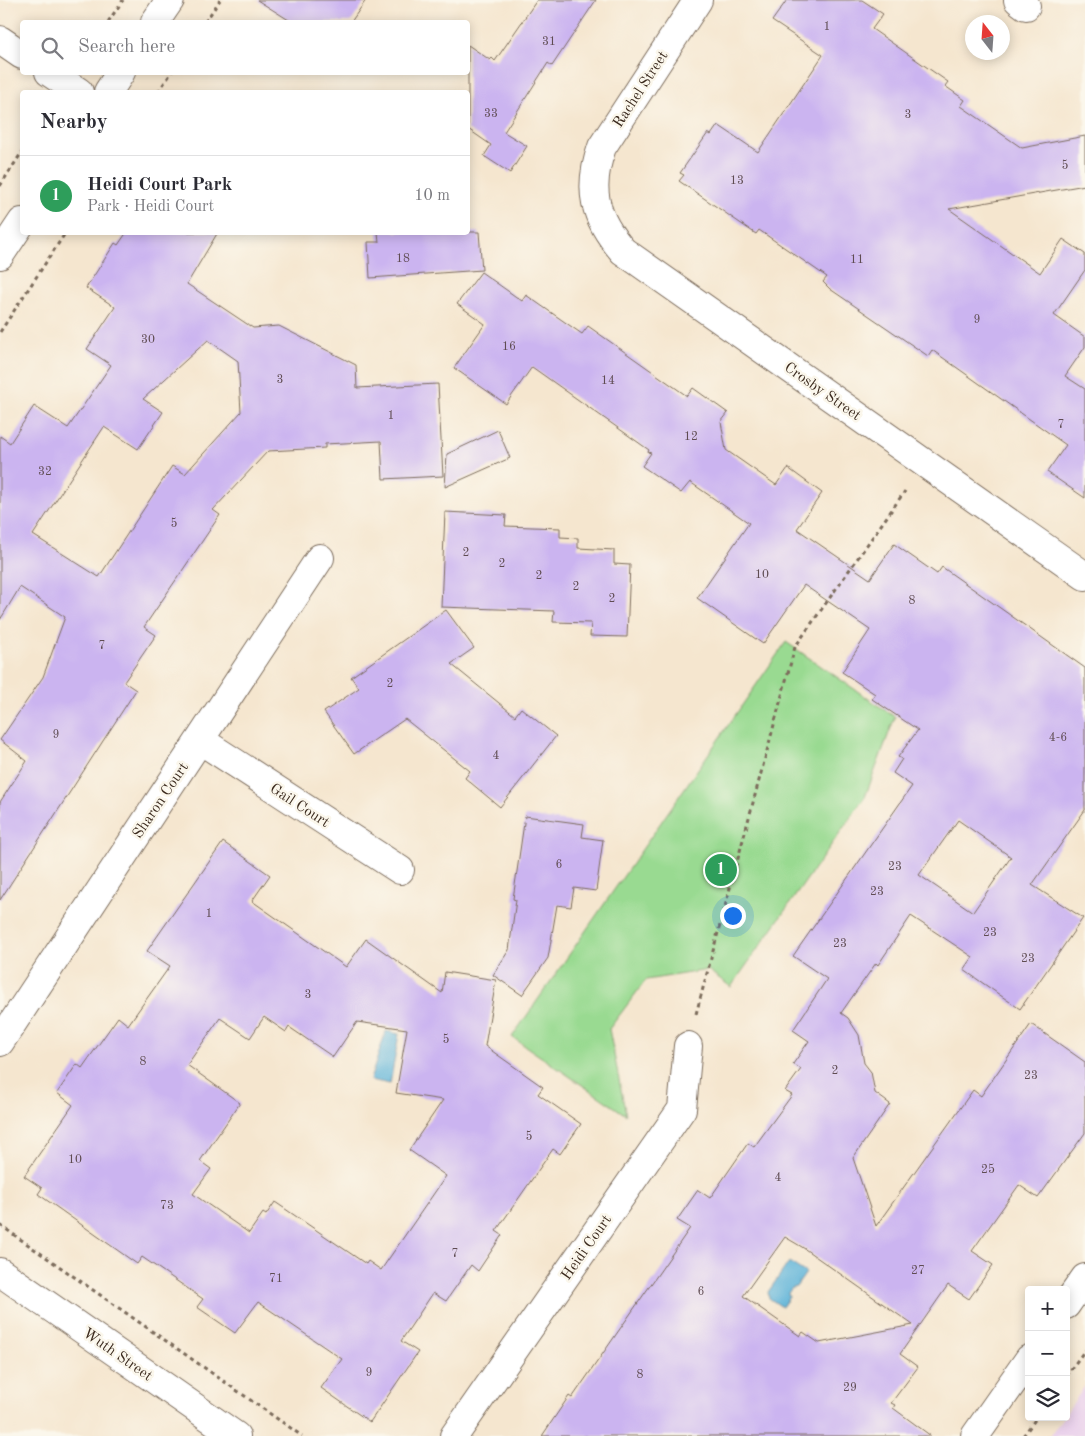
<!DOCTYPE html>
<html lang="en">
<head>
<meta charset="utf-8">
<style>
  :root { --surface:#fff; --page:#f7f7f7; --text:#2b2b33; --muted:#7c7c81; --line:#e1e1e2; --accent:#c8321e }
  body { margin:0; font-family:"Old Standard TT",serif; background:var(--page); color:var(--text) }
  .controls { position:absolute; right:15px; bottom:15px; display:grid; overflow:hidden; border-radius:5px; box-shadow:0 2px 12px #0003 }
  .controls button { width:45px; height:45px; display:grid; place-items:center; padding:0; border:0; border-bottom:1px solid var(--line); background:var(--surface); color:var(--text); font:25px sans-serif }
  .compass { position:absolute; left:965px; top:15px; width:45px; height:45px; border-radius:50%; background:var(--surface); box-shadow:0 2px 12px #0003; rotate:343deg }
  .you { position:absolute; left:732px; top:915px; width:18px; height:18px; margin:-12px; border:4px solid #fff; border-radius:50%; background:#1a73e8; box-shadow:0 0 0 8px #1a73e833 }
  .badge { display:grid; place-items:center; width:32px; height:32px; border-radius:50%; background:var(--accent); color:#fff; font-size:16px; font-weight:700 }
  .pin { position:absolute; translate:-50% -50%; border:2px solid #fff; box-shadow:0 1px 5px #0006 }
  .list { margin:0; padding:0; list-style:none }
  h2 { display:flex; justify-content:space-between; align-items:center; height:65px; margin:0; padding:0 20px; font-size:21px }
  h2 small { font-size:16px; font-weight:400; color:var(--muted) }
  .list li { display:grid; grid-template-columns:32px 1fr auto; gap:15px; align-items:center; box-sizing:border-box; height:80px; padding:0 20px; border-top:1px solid var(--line) }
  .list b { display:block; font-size:19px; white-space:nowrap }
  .list p { margin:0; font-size:16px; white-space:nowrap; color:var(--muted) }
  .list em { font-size:16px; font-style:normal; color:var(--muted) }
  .icon { flex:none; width:28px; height:28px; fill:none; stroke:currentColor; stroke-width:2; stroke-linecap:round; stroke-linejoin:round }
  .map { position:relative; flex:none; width:1085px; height:1436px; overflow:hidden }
  .search { position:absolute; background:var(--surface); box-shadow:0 2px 12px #0003; left:20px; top:20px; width:450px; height:55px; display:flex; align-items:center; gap:12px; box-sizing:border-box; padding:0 18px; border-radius:5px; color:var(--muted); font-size:19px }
  .panel { position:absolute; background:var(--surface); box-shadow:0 2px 12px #0003; left:20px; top:90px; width:450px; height:145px; border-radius:5px }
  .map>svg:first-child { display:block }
  .built { fill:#ead1ec }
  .green { fill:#99da91; stroke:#6a8258 }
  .water { fill:#5bb2d8; stroke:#4b6e7b }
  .building { fill:#cbb4f0; fill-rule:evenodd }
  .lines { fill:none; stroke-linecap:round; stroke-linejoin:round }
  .minor-casing { stroke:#7c6c5c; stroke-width:30 }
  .path { stroke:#7c6c5c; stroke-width:3; stroke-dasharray:4 4; stroke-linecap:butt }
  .minor { stroke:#fff; stroke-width:28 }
  .labels { text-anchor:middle; stroke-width:5; stroke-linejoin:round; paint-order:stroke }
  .number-label { font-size:12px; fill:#5f4c52 }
  .street-label { font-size:15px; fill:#3b2a1e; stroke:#fbf7ec }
</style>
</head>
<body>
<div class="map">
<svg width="1085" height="1436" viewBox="0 0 1085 1436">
  <rect width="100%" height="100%" fill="#fbf7ec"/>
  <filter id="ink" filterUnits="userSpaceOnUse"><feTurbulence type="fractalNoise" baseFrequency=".02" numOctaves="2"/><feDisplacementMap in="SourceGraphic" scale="10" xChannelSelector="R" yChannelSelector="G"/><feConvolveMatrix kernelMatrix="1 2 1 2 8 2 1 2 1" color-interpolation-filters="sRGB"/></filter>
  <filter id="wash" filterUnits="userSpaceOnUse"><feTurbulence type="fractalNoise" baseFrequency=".0096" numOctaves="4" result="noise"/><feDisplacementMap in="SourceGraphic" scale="20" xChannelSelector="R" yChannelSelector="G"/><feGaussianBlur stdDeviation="1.12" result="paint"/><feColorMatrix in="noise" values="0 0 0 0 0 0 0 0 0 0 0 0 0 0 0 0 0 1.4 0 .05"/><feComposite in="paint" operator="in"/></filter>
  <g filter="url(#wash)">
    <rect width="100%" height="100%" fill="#f5e6cf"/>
    <path class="built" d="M 1085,1386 L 1085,1436 L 1050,1436 L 1063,1417 L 1066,1417 L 1066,1413 Z"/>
    <path class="green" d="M 786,642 L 895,717 L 865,797 L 731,987 L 708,970 L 646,980 L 609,1029 L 626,1115 L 512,1037 Z"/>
    <path class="water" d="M 386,1031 L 399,1034 L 390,1084 L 370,1080 Z
      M 789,1262 L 806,1273 L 796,1287 L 792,1288 L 788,1293 L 789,1297 L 782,1307 L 769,1298 L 768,1292 Z"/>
    <g id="blocks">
      <path class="building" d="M 257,0 L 366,0 L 351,22 L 292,22 Z
        M 537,0 L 596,0 L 552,66 L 548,63 L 504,132 L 527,146 L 510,173 L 484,156 L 491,145 L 468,129 L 468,45 L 490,60 L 492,58 L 495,61 Z
        M 787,0 L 862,0 L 883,14 L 872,29 L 948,82 L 945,86 L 965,100 L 961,106 L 1022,148 L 1085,136 L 1085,185 L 949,209 L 1040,273 L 1063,239 L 1085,254 L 1085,270 L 1054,315 L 1085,337 L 1085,347 L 1065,376 L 1085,389 L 1085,498 L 1047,472 L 1066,445 L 932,350 L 928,356 L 830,289 L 823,282 L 827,277 L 759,230 L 756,234 L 679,181 L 684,175 L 680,173 L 708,133 L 711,135 L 718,125 L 758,152 L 823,55 L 772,21 Z
        M 127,232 L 218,232 L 187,284 L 253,328 L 279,326 L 356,365 L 357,388 L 438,384 L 443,476 L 383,479 L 381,441 L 325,444 L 325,448 L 268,451 L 213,510 L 220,515 L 144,627 L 156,635 L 124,682 L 136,690 L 0,900 L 0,802 L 27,761 L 0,740 L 43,677 L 65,617 L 20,587 L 0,620 L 0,436 L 10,443 L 34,406 L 68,428 L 111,365 L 87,349 L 115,307 L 86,288 L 115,243 L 118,245 ZM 208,340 L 238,361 L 241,412 L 185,474 L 172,466 L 99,577 L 33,535 L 104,427 L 138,449 L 163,412 L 143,399 Z
        M 378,232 L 479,232 L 482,270 L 370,278 L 368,242 L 379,242 Z
        M 481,272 L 522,301 L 526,295 L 582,334 L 588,326 L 687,396 L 693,388 L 728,413 L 721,422 L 726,450 L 776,485 L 788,468 L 822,493 L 797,529 L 870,579 L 894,544 L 937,574 L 942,567 L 1085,668 L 1085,810 L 1032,885 L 1083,918 L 1020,1009 L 964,970 L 973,957 L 911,916 L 878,965 L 876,963 L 841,1013 L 848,1018 L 859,1035 L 864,1063 L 871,1072 L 875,1093 L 890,1104 L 853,1158 L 876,1226 L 973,1090 L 981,1096 L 1031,1024 L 1085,1062 L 1085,1133 L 1038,1198 L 1019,1185 L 972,1251 L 993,1265 L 969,1299 L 948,1285 L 900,1354 L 918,1367 L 891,1403 L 895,1405 L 893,1408 L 931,1436 L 542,1436 L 569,1396 L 572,1398 L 690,1228 L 677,1220 L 698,1190 L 710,1198 L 748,1143 L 754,1147 L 792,1095 L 785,1091 L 801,1069 L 793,1064 L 809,1041 L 793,1030 L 827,979 L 793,956 L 912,786 L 893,773 L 902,759 L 898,757 L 918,730 L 872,699 L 875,694 L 842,672 L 870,630 L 804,585 L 763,644 L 697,598 L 749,523 L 690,482 L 681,493 L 642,466 L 651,453 L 648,452 L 649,450 L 532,367 L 506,404 L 454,368 L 485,324 L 457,304 ZM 958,820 L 1011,857 L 973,912 L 919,875 ZM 785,1237 L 802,1247 L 913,1325 L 819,1343 L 803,1332 L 800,1336 L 743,1296 Z
        M 498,430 L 510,458 L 445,487 L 447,454 Z
        M 445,512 L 506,515 L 505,526 L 560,528 L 560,537 L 578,538 L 578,548 L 614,550 L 614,564 L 630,565 L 627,637 L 590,636 L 591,623 L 553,622 L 554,611 L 441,607 Z
        M 446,610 L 474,648 L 451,664 L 515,716 L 521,708 L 556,736 L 500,807 L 465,778 L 470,771 L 405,719 L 354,754 L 324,712 L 359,688 L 351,677 Z
        M 525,816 L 584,824 L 582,837 L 603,840 L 596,891 L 574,888 L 571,907 L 557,905 L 548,958 L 522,995 L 493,975 L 509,950 L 516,900 L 513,899 Z
        M 223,842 L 270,875 L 252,901 L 346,967 L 366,939 L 442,993 L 445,972 L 496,980 L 485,1046 L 543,1087 L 538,1094 L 581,1124 L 560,1154 L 553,1149 L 496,1231 L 502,1235 L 478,1271 L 471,1265 L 446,1301 L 433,1293 L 401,1341 L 418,1352 L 370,1422 L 321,1388 L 342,1359 L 258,1302 L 235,1333 L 197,1307 L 203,1299 L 142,1257 L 137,1264 L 38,1194 L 42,1188 L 24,1176 L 73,1105 L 57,1093 L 77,1064 L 82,1068 L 118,1017 L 128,1025 L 170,966 L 147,951 ZM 264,1017 L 286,1032 L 289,1027 L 333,1057 L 357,1022 L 407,1029 L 396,1093 L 443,1100 L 409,1150 L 446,1176 L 381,1270 L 368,1261 L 366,1264 L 275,1202 L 266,1215 L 263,1213 L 249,1233 L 193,1194 L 211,1169 L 200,1161 L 240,1103 L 187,1065 L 220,1018 L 250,1038 Z"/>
    </g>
  </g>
  <g filter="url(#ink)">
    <use href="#blocks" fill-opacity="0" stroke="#7c6c5c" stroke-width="1"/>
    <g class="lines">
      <g class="minor-casing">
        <path id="minor" d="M 698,0 L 602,147 C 587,189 594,218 623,251 L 1085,576
          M 1018,0 L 1026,6
          M 155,22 L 170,0
          M 0,40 L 22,55
          M 49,72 L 79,92
          M 108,92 L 121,72
          M 0,255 L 22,222
          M 200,740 L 400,870
          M 0,1042 L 320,558
          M 0,1272 L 236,1436
          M 1066,1305 L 1085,1278
          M 454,1436 L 682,1109 L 688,1046
          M 975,1436 L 1029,1359"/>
      </g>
      <path class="path" d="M 108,22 L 123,0
        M 205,22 L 220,0
        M 158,92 L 172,72
        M 0,186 L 22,152
        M 0,332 L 66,232
        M 696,1014 L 795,647 L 905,491
        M 0,1225 L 302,1436
        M 1066,1376 L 1085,1350
        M 1023,1436 L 1037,1417"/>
      <use href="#minor" class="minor"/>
    </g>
  </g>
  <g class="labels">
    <g class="number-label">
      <text x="827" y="30">1</text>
      <text x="549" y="45">31</text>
      <text x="491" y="117">33</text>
      <text x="908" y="118">3</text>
      <text x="1065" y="169">5</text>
      <text x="737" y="184">13</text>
      <text x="403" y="262">18</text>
      <text x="857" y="263">11</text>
      <text x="977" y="323">9</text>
      <text x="148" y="343">30</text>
      <text x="509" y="350">16</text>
      <text x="280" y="383">3</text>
      <text x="608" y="384">14</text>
      <text x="391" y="419">1</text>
      <text x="1061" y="428">7</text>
      <text x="691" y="440">12</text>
      <text x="45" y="475">32</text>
      <text x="174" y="527">5</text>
      <text x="466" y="556">2</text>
      <text x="502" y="567">2</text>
      <text x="762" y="578">10</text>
      <text x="539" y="579">2</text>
      <text x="576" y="590">2</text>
      <text x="612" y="602">2</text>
      <text x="912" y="604">8</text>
      <text x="102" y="649">7</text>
      <text x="390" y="687">2</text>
      <text x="56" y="738">9</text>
      <text x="1058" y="741">4-6</text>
      <text x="496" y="759">4</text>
      <text x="559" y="868">6</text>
      <text x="895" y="870">23</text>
      <text x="877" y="895">23</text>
      <text x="209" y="917">1</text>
      <text x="990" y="936">23</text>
      <text x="840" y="947">23</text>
      <text x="1028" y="962">23</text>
      <text x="308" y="998">3</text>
      <text x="446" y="1043">5</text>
      <text x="143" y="1065">8</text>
      <text x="835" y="1074">2</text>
      <text x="1031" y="1079">23</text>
      <text x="529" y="1140">5</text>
      <text x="75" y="1163">10</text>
      <text x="988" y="1173">25</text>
      <text x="778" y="1181">4</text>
      <text x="167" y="1209">73</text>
      <text x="455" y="1257">7</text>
      <text x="918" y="1274">27</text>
      <text x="276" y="1282">71</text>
      <text x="701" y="1295">6</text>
      <text x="369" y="1376">9</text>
      <text x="640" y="1378">8</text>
      <text x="850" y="1391">29</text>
    </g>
    <g class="street-label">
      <text transform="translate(640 89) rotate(-57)" y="5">Rachel Street</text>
      <text transform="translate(823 391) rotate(35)" y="5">Crosby Street</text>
      <text transform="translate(160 800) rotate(-56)" y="5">Sharon Court</text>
      <text transform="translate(300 805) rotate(33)" y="5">Gail Court</text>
      <text transform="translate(586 1247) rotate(-55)" y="5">Heidi Court</text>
      <text transform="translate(118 1354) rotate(35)" y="5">Wuth Street</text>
    </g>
  </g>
</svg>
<div class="controls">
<button>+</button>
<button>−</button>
<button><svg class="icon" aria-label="layers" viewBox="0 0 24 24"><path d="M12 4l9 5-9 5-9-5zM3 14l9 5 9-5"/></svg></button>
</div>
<svg class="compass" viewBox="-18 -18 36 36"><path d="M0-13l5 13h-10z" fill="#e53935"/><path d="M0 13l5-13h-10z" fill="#7c7c81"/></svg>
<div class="you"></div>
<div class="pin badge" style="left:721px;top:870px;background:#2e9e5b">1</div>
<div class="search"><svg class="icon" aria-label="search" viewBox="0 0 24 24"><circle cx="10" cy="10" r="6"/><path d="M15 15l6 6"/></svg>Search here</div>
<section class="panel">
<h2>Nearby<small></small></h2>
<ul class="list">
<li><span class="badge" style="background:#2e9e5b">1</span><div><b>Heidi Court Park</b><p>Park · Heidi Court</p></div><em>10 m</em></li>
</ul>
</section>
</div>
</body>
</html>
